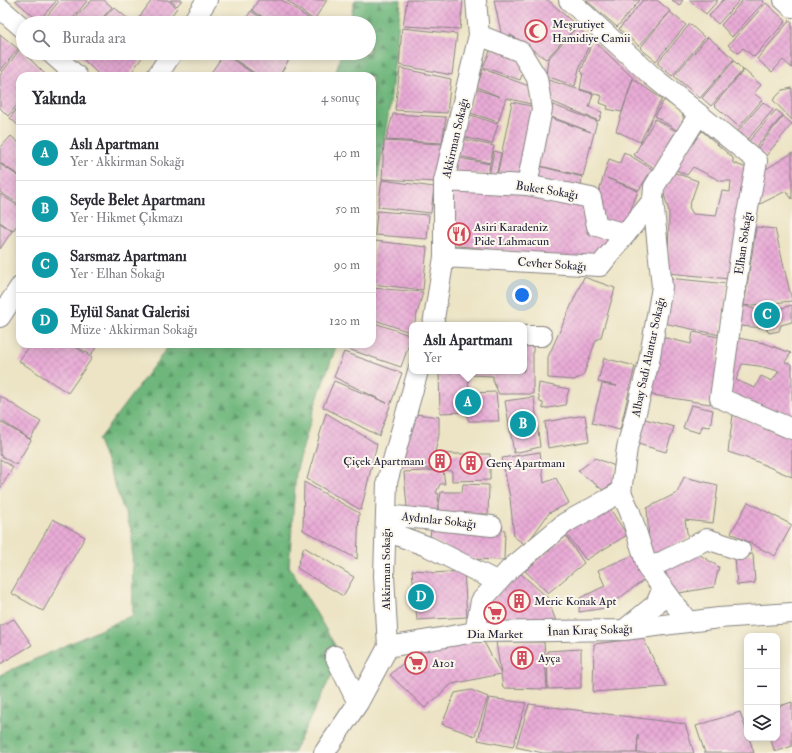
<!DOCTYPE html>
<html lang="tr">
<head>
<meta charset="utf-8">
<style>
  :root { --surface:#fff; --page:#f7f7f7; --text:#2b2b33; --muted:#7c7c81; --line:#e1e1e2; --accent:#0f766e }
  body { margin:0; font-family:"IM FELL Double Pica",serif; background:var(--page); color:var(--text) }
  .controls { position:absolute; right:12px; bottom:12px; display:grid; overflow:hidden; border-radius:8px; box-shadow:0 2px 10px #0003 }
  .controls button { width:36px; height:36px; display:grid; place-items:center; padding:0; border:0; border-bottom:1px solid var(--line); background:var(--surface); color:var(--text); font:20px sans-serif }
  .you { position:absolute; left:522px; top:295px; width:14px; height:14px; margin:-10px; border:3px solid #fff; border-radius:50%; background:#1a73e8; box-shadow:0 0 0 6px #1a73e833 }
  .badge { display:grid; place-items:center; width:26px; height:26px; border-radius:50%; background:var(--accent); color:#fff; font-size:13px; font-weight:700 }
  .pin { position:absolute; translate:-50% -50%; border:2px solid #fff; box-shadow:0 1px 4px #0006 }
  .popup { position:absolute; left:409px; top:322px; width:118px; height:52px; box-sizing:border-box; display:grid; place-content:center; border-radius:8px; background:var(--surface); filter:drop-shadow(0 1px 3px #0005); font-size:13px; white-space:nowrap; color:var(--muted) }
  .popup b { font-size:15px; color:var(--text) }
  .popup::after { content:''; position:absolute; left:50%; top:100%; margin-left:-8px; border:8px solid transparent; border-top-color:var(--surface) }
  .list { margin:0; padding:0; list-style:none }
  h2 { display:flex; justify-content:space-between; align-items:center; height:52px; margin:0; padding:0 16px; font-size:17px }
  h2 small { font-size:13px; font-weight:400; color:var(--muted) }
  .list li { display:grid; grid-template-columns:26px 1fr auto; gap:12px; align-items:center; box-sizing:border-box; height:56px; padding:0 16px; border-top:1px solid var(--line) }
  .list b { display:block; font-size:15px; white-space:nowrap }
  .list p { margin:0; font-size:13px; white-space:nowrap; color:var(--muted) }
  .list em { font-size:13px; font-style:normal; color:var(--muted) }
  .icon { flex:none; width:22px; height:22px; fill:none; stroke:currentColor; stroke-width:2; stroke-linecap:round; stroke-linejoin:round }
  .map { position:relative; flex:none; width:792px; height:753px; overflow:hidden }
  .search { position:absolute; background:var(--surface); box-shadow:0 2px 10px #0003; left:16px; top:16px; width:360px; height:44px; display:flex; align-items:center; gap:10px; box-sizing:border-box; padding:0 14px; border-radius:22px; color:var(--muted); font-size:15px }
  .panel { position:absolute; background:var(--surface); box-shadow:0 2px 10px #0003; left:16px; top:72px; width:360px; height:276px; border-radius:12px }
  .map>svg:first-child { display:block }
  .forest { fill:url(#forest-firs); stroke:#486c5c }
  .building { fill:url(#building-cross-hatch); fill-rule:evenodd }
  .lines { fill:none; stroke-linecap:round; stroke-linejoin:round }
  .minor-casing { stroke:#878380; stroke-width:22 }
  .minor { stroke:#fff; stroke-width:20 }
  .labels { text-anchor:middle; stroke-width:4; stroke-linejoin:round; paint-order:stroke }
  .poi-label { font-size:12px; fill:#22223b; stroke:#fbf7ec; text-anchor:start }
  .street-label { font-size:12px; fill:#22223b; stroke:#fbf7ec }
</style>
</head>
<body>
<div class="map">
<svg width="792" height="753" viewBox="0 0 792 753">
  <defs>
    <pattern id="forest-firs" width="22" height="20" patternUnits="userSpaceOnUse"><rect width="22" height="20" fill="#6eb67c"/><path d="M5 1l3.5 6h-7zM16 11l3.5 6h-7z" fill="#5a9467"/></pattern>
    <pattern id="building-cross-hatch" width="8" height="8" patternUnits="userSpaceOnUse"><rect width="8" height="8" fill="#e8abd5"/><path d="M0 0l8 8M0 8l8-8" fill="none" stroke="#c793b8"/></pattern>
  </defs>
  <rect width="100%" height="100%" fill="#fbf7ec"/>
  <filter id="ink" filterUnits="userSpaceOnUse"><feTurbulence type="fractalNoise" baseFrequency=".025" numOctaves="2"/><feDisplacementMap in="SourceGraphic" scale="8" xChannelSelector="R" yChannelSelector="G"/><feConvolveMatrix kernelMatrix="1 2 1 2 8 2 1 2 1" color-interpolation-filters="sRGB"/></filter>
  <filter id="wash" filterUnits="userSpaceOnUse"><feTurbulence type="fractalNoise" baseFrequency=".012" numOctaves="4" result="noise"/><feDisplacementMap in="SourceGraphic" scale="16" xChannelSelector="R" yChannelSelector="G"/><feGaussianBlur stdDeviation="0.9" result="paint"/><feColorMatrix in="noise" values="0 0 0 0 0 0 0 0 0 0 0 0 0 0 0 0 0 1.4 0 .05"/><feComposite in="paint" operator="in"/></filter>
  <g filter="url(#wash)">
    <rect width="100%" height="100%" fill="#ece4c4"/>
    <path class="forest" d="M 355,0 L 401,0 L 390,104 L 372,216 L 372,76 L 335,76 L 341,53 L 369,53 L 369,23 L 349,23 Z
      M 170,344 L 337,344 L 315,405 L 296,472 L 289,566 L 341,656 L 293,753 L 0,753 L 0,675 L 133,615 L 132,532 L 98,440 Z"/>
    <g id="blocks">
      <path class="building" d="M 15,0 L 57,0 L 39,21 Z
        M 60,0 L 88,0 L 69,23 L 41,23 Z
        M 92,0 L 104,0 L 112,7 L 98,23 L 71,23 Z
        M 152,0 L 168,0 L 177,8 L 166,23 L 135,23 Z
        M 170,0 L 182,0 L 177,6 Z
        M 258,0 L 282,0 L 314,22 L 272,23 L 252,10 Z
        M 286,0 L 327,0 L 314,20 Z
        M 407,0 L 463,0 L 460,29 L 403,26 Z
        M 494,0 L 548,0 L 577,26 L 546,59 L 511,35 L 502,37 Z
        M 586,0 L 640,0 L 617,27 Z
        M 643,0 L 657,0 L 670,11 L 639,46 L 619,29 Z
        M 672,0 L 683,0 L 679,6 Z
        M 689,0 L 718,0 L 706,14 Z
        M 723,0 L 740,0 L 718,24 L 709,16 Z
        M 743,0 L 763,0 L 764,2 L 732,37 L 721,25 Z
        M 766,3 L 786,21 L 754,57 L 743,48 L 738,53 L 728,45 Z
        M 114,7 L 133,23 L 99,23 Z
        M 251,11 L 269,23 L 243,23 Z
        M 670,12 L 686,25 L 656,61 L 640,48 Z
        M 790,20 L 792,22 L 792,68 L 783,60 L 772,72 L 757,59 Z
        M 690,24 L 705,38 L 672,76 L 657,63 Z
        M 577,27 L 591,40 L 579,69 L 575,86 L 546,76 L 548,59 Z
        M 402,28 L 457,34 L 452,75 L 399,65 Z
        M 0,34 L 18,49 L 0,71 Z
        M 708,37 L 734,59 L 700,98 L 674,76 Z
        M 593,40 L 633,78 L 622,112 L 607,109 L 608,106 L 600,103 L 602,96 L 580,89 L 583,73 L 581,71 Z
        M 20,49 L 47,76 L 20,76 L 20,102 L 8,116 L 0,108 L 0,75 Z
        M 491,49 L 516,54 L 525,67 L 520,80 L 483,67 Z
        M 77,53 L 145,53 L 129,76 L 100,76 Z
        M 225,53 L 293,53 L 279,76 L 259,76 Z
        M 224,54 L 257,76 L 214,76 L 210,74 Z
        M 734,61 L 743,70 L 711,106 L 702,98 Z
        M 400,68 L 451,79 L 447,113 L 395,110 Z
        M 483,69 L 529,86 L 531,104 L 506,98 L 498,122 L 468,112 L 476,89 L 500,97 L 477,87 Z
        M 744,70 L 761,85 L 754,93 L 762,100 L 739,127 L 714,105 Z
        M 545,79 L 593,94 L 589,107 L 602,112 L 599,121 L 543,98 Z
        M 633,79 L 662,99 L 640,142 L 616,131 Z
        M 792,88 L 792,120 L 773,100 L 783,90 Z
        M 664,100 L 682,112 L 684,121 L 678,131 L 655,116 Z
        M 512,102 L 531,106 L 534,118 L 521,179 L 497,176 Z
        M 763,102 L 773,110 L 748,139 L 738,131 Z
        M 20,104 L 20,127 L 10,118 Z
        M 553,105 L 597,121 L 583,176 L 536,165 L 548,117 L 591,132 L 549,116 Z
        M 776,110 L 783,115 L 756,147 L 749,141 Z
        M 393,114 L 446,117 L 442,143 L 386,140 Z
        M 468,114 L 498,124 L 492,144 L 460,136 Z
        M 783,116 L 792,124 L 766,156 L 757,149 Z
        M 655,119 L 676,131 L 654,168 L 634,155 Z
        M 702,131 L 733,158 L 733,163 L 747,168 L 730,279 L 668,273 L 669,212 L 663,190 L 670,171 L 698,181 L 689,207 L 693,214 L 716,216 L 722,191 L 730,192 L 731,181 L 721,181 L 693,167 L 687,175 L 673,169 Z
        M 11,136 L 20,144 L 20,176 L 0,163 L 0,148 Z
        M 458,138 L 494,146 L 490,163 L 454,155 Z
        M 384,141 L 442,144 L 437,182 L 382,179 Z
        M 494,151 L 501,153 L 496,177 L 489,175 Z
        M 624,152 L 652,169 L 639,190 L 607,178 L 638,191 L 624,227 L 603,221 L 598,194 L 609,159 L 620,163 Z
        M 792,153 L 792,199 L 786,191 L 756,206 L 763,171 Z
        M 454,157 L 490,164 L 488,175 L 450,171 Z
        M 0,164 L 20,177 L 20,205 L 0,192 Z
        M 535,165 L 582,177 L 581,187 L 533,181 Z
        M 382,180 L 434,187 L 431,213 L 378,207 Z
        M 453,187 L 522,192 L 591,204 L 587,233 L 608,239 L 600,261 L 450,245 Z
        M 0,194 L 20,207 L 20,220 L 13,231 L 0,222 Z
        M 377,211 L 429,215 L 427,239 L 375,235 Z
        M 0,223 L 12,231 L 0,249 Z
        M 756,227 L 775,229 L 792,301 L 744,306 Z
        M 375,241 L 427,247 L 423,290 L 372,284 Z
        M 584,277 L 615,288 L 601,337 L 596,340 L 583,376 L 574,380 L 548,378 L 548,357 Z
        M 668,278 L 728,284 L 720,335 L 659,322 Z
        M 372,288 L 423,292 L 414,325 L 412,325 L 412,333 L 372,319 Z
        M 743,305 L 754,309 L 782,308 L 792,305 L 792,322 L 781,325 L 779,331 L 769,333 L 766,328 L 740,326 Z
        M 372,322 L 412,336 L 401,367 L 345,348 L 346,344 L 372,344 Z
        M 693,332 L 719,337 L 716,378 L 710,404 L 646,394 L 658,336 L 691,344 Z
        M 738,338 L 764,343 L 791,353 L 785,362 L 792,364 L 792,421 L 726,391 ZM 742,364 L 759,366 L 779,371 L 772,381 L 761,376 L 755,388 L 736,380 Z
        M 524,343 L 533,344 L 533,394 L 499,394 L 493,381 L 493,376 L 470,375 L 469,371 L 524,371 Z
        M 31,344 L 71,344 L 92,358 L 68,393 L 19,361 Z
        M 73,344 L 98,344 L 91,355 Z
        M 344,352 L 402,373 L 379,436 L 323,407 L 334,381 L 387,403 L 334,377 Z
        M 604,358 L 635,366 L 620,430 L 592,423 L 602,384 L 617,386 L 598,382 Z
        M 439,371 L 468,371 L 469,393 L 496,392 L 499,421 L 469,421 L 465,412 L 440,413 Z
        M 539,383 L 569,389 L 565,405 L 543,409 L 543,403 L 540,402 L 538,392 Z
        M 0,396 L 41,422 L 30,439 L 0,420 Z
        M 534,397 L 540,447 L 514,453 L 505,401 Z
        M 691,405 L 713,410 L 710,427 L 702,426 L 700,433 L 683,428 Z
        M 326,413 L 377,444 L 361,510 L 307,479 Z
        M 408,413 L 439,417 L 439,435 L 435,452 L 452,454 L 490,454 L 490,480 L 452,481 L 452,471 L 398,466 Z
        M 585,415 L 589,441 L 548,448 L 545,422 Z
        M 733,415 L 792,437 L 792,477 L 753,460 L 728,452 Z
        M 638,417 L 674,427 L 666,452 L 631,442 Z
        M 0,422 L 31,440 L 16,465 L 0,455 Z
        M 540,452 L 544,483 L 556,478 L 569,503 L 549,513 L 526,545 L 514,537 L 510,498 L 502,458 Z
        M 595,458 L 615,466 L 613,483 L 603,490 L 578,471 Z
        M 0,459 L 13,467 L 0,489 Z
        M 443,470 L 445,484 L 440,484 L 436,493 L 439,494 L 437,513 L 407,508 L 404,472 Z
        M 684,477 L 718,485 L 713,523 L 685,520 L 688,538 L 650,557 L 647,508 L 677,493 Z
        M 304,482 L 359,513 L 357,559 L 303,530 Z
        M 463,484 L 489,485 L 488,514 L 438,513 L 441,492 L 462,492 Z
        M 748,502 L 792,525 L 775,556 L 731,533 Z
        M 607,504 L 627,535 L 586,560 L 564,531 Z
        M 53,519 L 85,537 L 43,611 L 11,593 Z
        M 431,527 L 505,530 L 504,560 L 469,559 L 430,539 Z
        M 566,536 L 584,563 L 548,593 L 525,571 Z
        M 304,547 L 354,577 L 343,596 L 297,568 Z
        M 697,553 L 719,567 L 714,587 L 673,594 L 664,568 Z
        M 636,554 L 644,580 L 606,608 L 579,612 L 580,598 L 605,586 L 598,570 Z
        M 753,554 L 755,583 L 737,585 L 735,556 Z
        M 412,570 L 428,571 L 433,573 L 464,571 L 467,617 L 417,620 Z
        M 520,573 L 547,597 L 557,624 L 497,621 L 485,605 Z
        M 14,619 L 32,645 L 0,664 L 0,626 Z
        M 643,638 L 667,687 L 593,692 L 594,644 Z
        M 484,642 L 501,674 L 496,642 L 544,642 L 547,689 L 503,688 L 501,674 L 452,684 L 425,708 L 390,675 L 422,646 Z
        M 581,649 L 581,688 L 548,689 L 547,651 Z
        M 471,690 L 488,697 L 475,736 L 442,724 L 455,693 Z
        M 489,698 L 526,703 L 513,747 L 478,740 Z
        M 792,702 L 792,746 L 775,752 L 770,738 L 777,738 L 777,707 Z
        M 529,704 L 685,724 L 694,753 L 637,753 L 638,734 L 637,753 L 543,753 L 516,747 Z
        M 740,712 L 747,732 L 747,738 L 749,738 L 754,753 L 705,753 L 696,726 Z"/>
    </g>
  </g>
  <g filter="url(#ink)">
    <use href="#blocks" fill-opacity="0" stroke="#878380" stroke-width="1"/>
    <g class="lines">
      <g class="minor-casing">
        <path id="minor" d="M 569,0 L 652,76 L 757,161 L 744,229 L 720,398 L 792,429
          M 784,0 L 792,7
          M 0,8 L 23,28
          M 192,23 L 207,0
          M 479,35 L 521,52 L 537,78 L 542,109 L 527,185
          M 51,53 L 77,76
          M 157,76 L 172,53
          M 444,181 L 527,185 L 591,198 L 597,226 L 626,234
          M 444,257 L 600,266 L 653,200
          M 0,317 L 20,287
          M 433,325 L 444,257 L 444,181 L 479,35 L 476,0
          M 524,336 L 542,336
          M 386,515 L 492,526
          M 386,531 L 429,547 L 498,582
          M 648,569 L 707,539 L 740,550
          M 663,588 L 688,622
          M 624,630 L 656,604 L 663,588 L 648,569 L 630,512 L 621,492 L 627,448 L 649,361 L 662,287 L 653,200 L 654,187 L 699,114
          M 475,632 L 481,601 L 509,570 L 565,523 L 621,492
          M 388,647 L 475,632 L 624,630 L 719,618 L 792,613
          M 335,656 L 358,703
          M 324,753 L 358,703 L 388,647 L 384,576 L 387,482 L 418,371"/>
      </g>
      <use href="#minor" class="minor"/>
    </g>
  </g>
  <defs>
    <g id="mosque-ring" transform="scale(1.15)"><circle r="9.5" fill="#fbf7ec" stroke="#d1495b" stroke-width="1.5"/><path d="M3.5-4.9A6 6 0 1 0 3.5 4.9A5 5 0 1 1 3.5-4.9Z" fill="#d1495b"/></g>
    <g id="restaurant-ring" transform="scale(1.15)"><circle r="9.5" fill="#fbf7ec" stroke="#d1495b" stroke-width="1.5"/><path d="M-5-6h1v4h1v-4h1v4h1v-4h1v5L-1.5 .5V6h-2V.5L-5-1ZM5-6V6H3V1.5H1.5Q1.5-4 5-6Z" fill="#d1495b"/></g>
    <g id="building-ring" transform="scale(1.15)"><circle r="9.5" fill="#fbf7ec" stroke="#d1495b" stroke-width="1.5"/><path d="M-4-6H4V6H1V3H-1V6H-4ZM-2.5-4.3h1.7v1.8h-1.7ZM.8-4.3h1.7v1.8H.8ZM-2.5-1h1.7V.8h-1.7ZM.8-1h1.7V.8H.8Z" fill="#d1495b"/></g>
    <g id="supermarket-ring" transform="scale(1.15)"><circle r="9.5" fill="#fbf7ec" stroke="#d1495b" stroke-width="1.5"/><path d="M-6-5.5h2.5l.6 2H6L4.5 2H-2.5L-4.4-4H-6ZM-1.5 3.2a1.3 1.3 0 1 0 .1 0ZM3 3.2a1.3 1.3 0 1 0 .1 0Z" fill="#d1495b"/></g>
  </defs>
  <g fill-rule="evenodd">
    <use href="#mosque-ring" x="536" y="31"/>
    <use href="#restaurant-ring" x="459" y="234"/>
    <use href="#building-ring" x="440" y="461"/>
    <use href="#building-ring" x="471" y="463"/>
    <use href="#building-ring" x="519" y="601"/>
    <use href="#supermarket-ring" x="495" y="613"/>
    <use href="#building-ring" x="522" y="658"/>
    <use href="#supermarket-ring" x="416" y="663"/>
  </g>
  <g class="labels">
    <g class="poi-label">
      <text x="552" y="28">Meşrutiyet<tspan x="552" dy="14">Hamidiye Camii</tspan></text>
      <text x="474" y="231">Asiri Karadeniz<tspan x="474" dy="14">Pide Lahmacun</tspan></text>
      <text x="424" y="465" text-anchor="end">Çiçek Apartmanı</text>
      <text x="486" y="467">Genç Apartmanı</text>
      <text x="534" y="605">Meric Konak Apt</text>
      <text x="495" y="638" text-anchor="middle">Dia Market</text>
      <text x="538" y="662">Ayça</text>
      <text x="432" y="667">A101</text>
    </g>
    <g class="street-label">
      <text transform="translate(455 138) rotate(-77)" y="4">Akkirman Sokağı</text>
      <text transform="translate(547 190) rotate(9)" y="4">Buket Sokağı</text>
      <text transform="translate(743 243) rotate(-82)" y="4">Elhan Sokağı</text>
      <text transform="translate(552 264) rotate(4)" y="4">Cevher Sokağı</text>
      <text transform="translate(648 357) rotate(-78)" y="4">Albay Sadi Alantar Sokağı</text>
      <text transform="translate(439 520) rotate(6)" y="4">Aydınlar Sokağı</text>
      <text transform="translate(386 569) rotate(-90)" y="4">Akkirman Sokağı</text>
      <text transform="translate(590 630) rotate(-2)" y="4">İnan Kıraç Sokağı</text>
    </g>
  </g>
</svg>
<div class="controls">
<button>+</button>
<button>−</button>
<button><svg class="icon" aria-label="layers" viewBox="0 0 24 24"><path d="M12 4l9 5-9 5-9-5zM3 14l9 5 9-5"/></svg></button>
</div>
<div class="you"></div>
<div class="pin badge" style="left:468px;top:402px;background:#0f9aa8">A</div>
<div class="popup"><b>Aslı Apartmanı</b>Yer</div>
<div class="pin badge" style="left:523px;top:424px;background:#0f9aa8">B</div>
<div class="pin badge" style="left:767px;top:315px;background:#0f9aa8">C</div>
<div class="pin badge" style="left:421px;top:597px;background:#0f9aa8">D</div>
<div class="search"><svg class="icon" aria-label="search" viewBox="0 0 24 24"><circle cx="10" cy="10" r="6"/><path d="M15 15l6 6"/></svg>Burada ara</div>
<section class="panel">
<h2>Yakında<small>4 sonuç</small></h2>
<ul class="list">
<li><span class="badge" style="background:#0f9aa8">A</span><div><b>Aslı Apartmanı</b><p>Yer · Akkirman Sokağı</p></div><em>40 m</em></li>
<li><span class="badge" style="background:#0f9aa8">B</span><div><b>Seyde Belet Apartmanı</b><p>Yer · Hikmet Çıkmazı</p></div><em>50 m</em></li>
<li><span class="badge" style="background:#0f9aa8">C</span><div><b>Sarsmaz Apartmanı</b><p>Yer · Elhan Sokağı</p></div><em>90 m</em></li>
<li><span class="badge" style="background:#0f9aa8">D</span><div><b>Eylül Sanat Galerisi</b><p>Müze · Akkirman Sokağı</p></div><em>120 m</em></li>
</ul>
</section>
</div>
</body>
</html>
